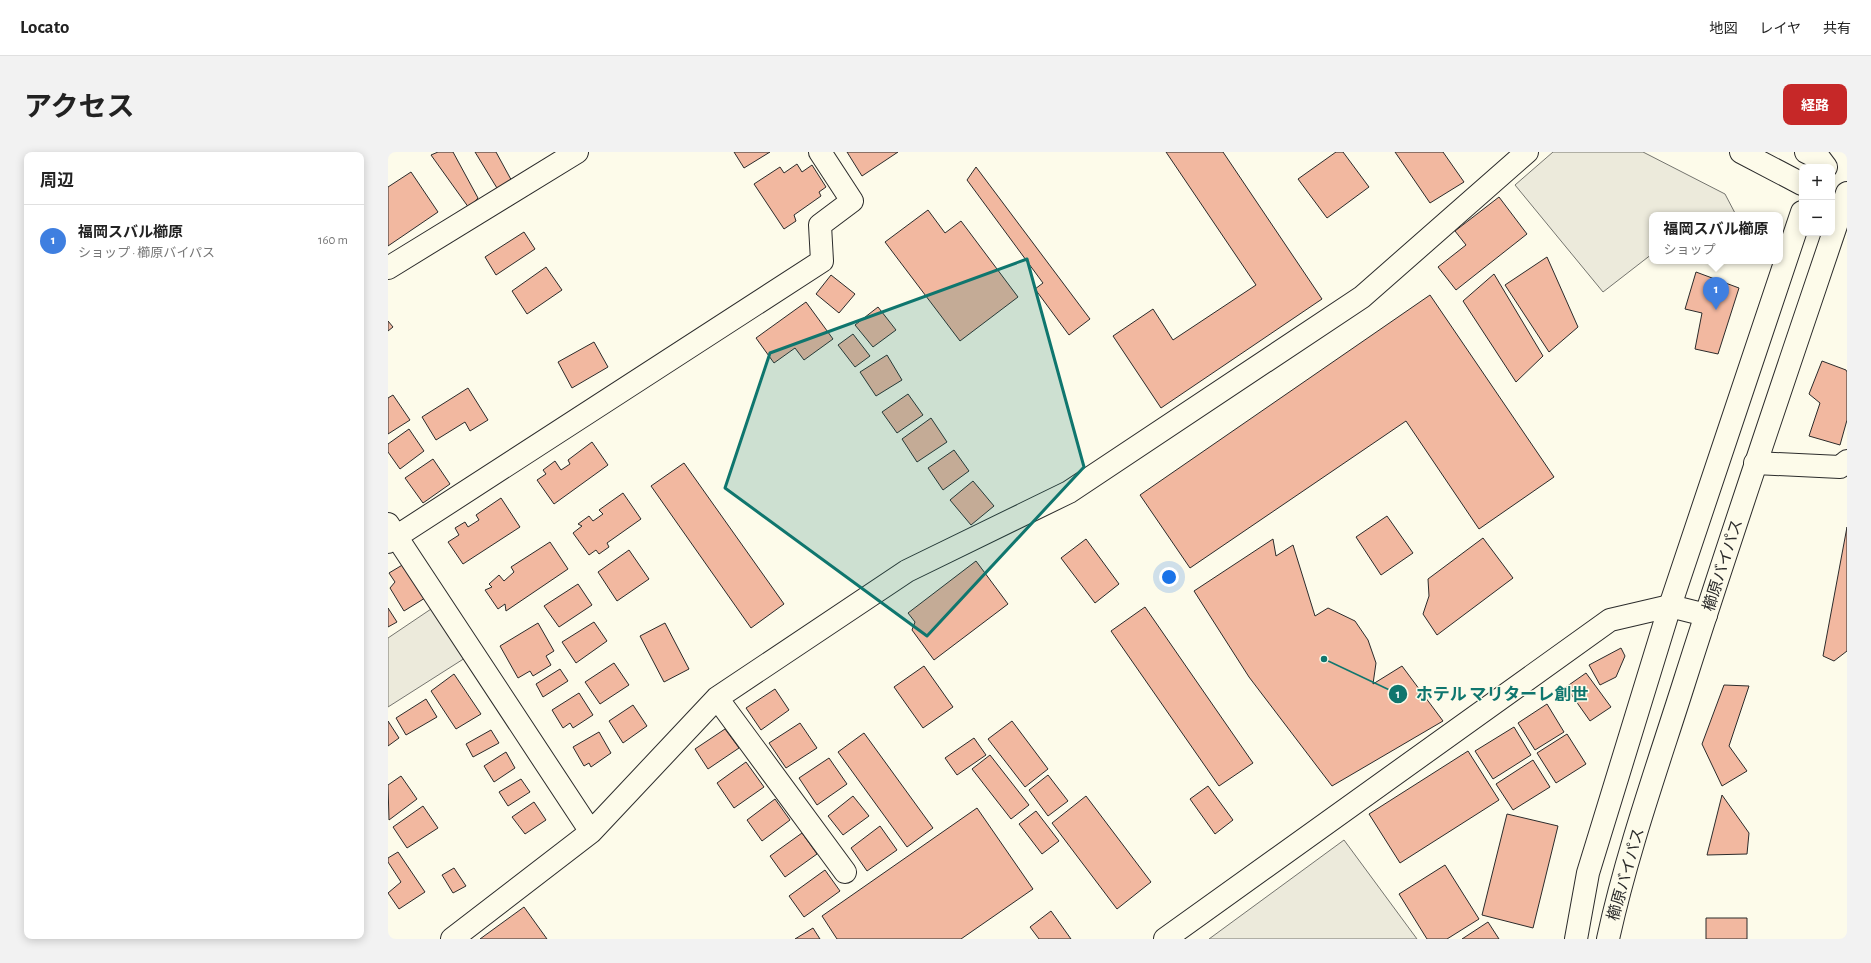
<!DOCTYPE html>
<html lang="ja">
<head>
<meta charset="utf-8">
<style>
  :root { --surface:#fff; --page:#f2f2f2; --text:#222; --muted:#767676; --line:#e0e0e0; --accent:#c62828 }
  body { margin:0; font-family:"Alegreya Sans","Noto Sans JP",sans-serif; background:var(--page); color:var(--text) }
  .controls { position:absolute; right:12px; top:12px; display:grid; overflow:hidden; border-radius:8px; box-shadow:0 2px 10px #0003 }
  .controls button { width:36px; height:36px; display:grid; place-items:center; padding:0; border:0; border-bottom:1px solid var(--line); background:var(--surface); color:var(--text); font:20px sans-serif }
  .you { position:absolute; left:781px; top:425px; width:14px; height:14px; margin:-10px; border:3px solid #fff; border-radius:50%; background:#1a73e8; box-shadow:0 0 0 6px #1a73e833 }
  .badge { display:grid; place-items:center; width:26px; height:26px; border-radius:50%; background:var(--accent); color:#fff; font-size:13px; font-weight:700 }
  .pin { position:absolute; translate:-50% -33px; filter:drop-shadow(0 1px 2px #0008) }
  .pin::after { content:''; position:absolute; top:21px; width:14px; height:12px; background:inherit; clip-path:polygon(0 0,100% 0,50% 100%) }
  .popup { position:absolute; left:1261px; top:60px; width:134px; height:52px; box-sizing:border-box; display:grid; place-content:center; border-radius:8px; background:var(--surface); filter:drop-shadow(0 1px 3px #0005); font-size:13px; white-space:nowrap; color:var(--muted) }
  .popup b { font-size:15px; color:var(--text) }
  .popup::after { content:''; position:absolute; left:50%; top:100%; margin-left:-8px; border:8px solid transparent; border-top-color:var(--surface) }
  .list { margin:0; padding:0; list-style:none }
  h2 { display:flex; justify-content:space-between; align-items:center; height:52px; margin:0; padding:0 16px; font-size:17px }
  h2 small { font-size:13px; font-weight:400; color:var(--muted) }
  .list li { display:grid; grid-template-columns:26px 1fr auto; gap:12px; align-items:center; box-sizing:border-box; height:72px; padding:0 16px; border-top:1px solid var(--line) }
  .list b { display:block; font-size:15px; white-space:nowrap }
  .list p { margin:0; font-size:13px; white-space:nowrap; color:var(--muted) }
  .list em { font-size:13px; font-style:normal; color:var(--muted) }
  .map { position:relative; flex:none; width:1459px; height:787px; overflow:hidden; border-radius:8px }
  header { display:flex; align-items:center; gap:24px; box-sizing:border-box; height:56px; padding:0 20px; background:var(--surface); border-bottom:1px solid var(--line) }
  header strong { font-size:19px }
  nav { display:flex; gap:22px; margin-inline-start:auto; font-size:14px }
  .intro { display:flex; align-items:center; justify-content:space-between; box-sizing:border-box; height:96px; padding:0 24px }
  h1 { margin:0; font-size:28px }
  .button { padding:10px 18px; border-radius:8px; background:var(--accent); color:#fff; font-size:14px; font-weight:700 }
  main { display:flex; gap:24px; padding:0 24px }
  aside { flex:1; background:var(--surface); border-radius:8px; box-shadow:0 2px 10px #0003 }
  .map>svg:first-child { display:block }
  .parking { fill:#eceadb; stroke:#74746e }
  .building { fill:#f2b8a0; stroke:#2b2b2b }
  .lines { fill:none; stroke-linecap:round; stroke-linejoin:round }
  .minor-casing { stroke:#2b2b2b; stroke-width:24 }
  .tertiary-casing { stroke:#2b2b2b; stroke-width:24 }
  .minor { stroke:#fdfbea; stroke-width:22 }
  .tertiary { stroke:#fdfbea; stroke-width:22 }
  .marked { fill:#0f766e; fill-opacity:0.2; stroke:#0f766e; stroke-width:3; stroke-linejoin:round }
  .labels { text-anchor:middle; stroke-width:3; stroke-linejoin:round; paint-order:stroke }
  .street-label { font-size:16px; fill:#2b2b2b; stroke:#fdfbea }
  .leader { fill:none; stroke:#0f766e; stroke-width:1.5 }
  .callout-dot { fill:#0f766e; stroke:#fdfbea; stroke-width:1.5 }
  .mark-label { font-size:12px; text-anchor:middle; font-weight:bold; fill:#fff }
  .callout-label { font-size:17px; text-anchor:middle; font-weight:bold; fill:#0f766e; stroke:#fdfbea; stroke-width:3; stroke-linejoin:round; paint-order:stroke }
</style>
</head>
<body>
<header>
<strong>Locato</strong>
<nav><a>地図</a><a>レイヤ</a><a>共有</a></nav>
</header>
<div class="intro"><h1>アクセス</h1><a class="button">経路</a></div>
<main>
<aside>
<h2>周辺<small></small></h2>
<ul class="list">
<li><span class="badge" style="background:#3f7fe0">1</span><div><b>福岡スバル櫛原</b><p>ショップ · 櫛原バイパス</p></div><em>160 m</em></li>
</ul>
</aside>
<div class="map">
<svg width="1459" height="787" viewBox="0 0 1459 787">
  <rect width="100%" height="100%" fill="#fdfbea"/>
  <path class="parking" d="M 1165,0 L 1255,0 L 1337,42 L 1348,63 L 1264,63 L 1264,102 L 1215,140 L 1127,33 Z
    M 46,455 L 77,506 L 0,555 L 0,486 Z
    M 956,688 L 1029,787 L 821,787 Z"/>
  <path class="building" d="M 50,0 L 65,0 L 90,46 L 81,56 L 43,3 Z
    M 87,0 L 108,0 L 126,33 L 112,41 Z
    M 346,0 L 382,0 L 356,16 Z
    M 459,0 L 510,0 L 474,24 Z
    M 778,0 L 835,0 L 934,147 L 773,256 L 725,184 L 765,157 L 785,188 L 868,133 Z
    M 948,0 L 955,0 L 981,35 L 939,66 L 910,27 Z
    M 1007,0 L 1055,0 L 1076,30 L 1042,51 Z
    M 409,12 L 414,20 L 424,13 L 438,35 L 431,40 L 433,44 L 406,63 L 408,69 L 396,77 L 366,32 L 392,15 L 396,21 Z
    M 588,15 L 702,167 L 681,183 L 647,137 L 655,131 L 579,28 Z
    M 23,20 L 50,60 L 0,94 L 0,35 Z
    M 1111,45 L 1139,82 L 1068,138 L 1050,115 L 1078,93 L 1067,79 Z
    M 540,58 L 557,81 L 573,69 L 630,145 L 572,189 L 497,90 Z
    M 136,80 L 147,97 L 108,123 L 97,105 Z
    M 1159,105 L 1190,175 L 1161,200 L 1117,133 Z
    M 158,115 L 174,138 L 139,162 L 124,139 Z
    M 1308,120 L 1351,136 L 1330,202 L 1307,197 L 1314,161 L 1297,157 Z
    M 1106,122 L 1155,204 L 1128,230 L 1075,149 Z
    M 443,123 L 467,142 L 451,161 L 428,142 Z
    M 1042,143 L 1166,325 L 1091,377 L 1018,269 L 802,416 L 752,343 Z
    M 418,150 L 445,187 L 416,208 L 407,196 L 386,211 L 368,186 Z
    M 490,155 L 508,178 L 485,195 L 467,173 Z
    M 0,169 L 5,175 L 0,179 Z
    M 465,182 L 482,204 L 467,215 L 450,193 Z
    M 206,190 L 220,215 L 184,236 L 170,210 Z
    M 499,203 L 514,228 L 488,244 L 472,220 Z
    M 1434,209 L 1458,218 L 1459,220 L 1459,268 L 1452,293 L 1421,284 L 1432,251 L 1421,242 Z
    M 80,236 L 100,268 L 82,279 L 77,270 L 48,288 L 34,265 Z
    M 520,242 L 535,263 L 509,281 L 494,260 Z
    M 5,243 L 22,268 L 0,282 L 0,246 Z
    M 543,266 L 559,290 L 529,310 L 514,287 Z
    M 21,277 L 36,299 L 12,317 L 0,300 L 0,292 Z
    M 204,290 L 220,313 L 166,352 L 149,328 L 158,322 L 155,318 L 167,309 L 173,318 L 182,312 L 180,308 Z
    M 566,298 L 581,319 L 555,338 L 540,316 Z
    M 45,307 L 62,332 L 35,351 L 17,326 Z
    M 296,311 L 396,452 L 363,476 L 263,334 Z
    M 585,329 L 606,354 L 583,373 L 562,348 Z
    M 235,341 L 253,367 L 219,391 L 221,395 L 211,402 L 208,398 L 201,403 L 185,381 L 194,374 L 190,372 L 201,364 L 205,369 L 215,362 L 211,358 Z
    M 113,346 L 132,375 L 75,412 L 60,390 L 71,383 L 67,376 L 77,370 L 80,375 L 91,368 L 88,363 Z
    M 999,364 L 1025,401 L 993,423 L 968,385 Z
    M 1459,375 L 1459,499 L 1446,509 L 1435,504 Z
    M 1095,386 L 1125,426 L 1049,483 L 1035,462 L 1041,444 L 1040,427 Z
    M 698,387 L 731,432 L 707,451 L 673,406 Z
    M 885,387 L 888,404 L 905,393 L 927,464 L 940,456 L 967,469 L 980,488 L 988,511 L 985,532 L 1014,514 L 1055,569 L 944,634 L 861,525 L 806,439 Z
    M 162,390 L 180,417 L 118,459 L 117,452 L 110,457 L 97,438 L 104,435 L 101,432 L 111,423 L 116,429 L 126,420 L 123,415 Z
    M 241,398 L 261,427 L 229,449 L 210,420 Z
    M 588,409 L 620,452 L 546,508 L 524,478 L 527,470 L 520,461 Z
    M 16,412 L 37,446 L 16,459 L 2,436 L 7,430 L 1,421 Z
    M 190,432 L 204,453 L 171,475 L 156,454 Z
    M 757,455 L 865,611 L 831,634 L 723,479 Z
    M 0,456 L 9,470 L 0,475 Z
    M 206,470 L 219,489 L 188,511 L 174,490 Z
    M 150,471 L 166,499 L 158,504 L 163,513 L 145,524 L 142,519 L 130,526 L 112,494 Z
    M 277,471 L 301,517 L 276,530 L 252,484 Z
    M 1233,496 L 1237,504 L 1228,525 L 1212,533 L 1201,513 Z
    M 226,511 L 241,533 L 212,552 L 197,530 Z
    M 536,514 L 565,555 L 535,576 L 506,535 Z
    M 172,517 L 180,529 L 155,545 L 148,532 Z
    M 1198,521 L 1223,555 L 1202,569 L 1178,535 Z
    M 66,522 L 93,562 L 68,577 L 43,539 Z
    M 1336,533 L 1361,534 L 1341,594 L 1359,619 L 1334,634 L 1314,592 Z
    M 387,537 L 401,558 L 373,578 L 358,556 Z
    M 191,541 L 205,563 L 185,576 L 182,571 L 175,576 L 164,558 Z
    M 38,547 L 49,565 L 18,583 L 8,566 Z
    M 1159,552 L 1176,580 L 1147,598 L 1130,571 Z
    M 245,553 L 259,574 L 235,591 L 221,569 Z
    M 0,569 L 11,586 L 0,594 Z
    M 624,569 L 660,617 L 637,635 L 600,587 Z
    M 412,571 L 429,596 L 398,616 L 381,591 Z
    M 1126,575 L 1143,603 L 1105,627 L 1087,599 Z
    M 337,577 L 351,596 L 320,617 L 307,597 Z
    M 103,578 L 111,591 L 85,605 L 78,592 Z
    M 211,580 L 223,601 L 203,615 L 201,611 L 196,614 L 185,595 Z
    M 476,581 L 545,676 L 519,695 L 450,600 Z
    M 1179,582 L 1198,612 L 1168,631 L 1149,601 Z
    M 586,586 L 598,603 L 569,623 L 557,606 Z
    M 1080,599 L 1111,648 L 1012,711 L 981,662 Z
    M 118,600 L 127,616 L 106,630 L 96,614 Z
    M 602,603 L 641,653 L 623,667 L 584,617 Z
    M 441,606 L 459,632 L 429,653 L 411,626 Z
    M 1145,608 L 1162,635 L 1125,658 L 1108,632 Z
    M 358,610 L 376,635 L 346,656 L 329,631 Z
    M 660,623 L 680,649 L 660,664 L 641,638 Z
    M 13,624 L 29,647 L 1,668 L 0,633 Z
    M 133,627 L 142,640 L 120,654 L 111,640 Z
    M 820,634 L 845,668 L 827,682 L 802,647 Z
    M 1334,643 L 1361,681 L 1359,702 L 1319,703 Z
    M 465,644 L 481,664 L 455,683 L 440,664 Z
    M 698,644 L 763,730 L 729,757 L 664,671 Z
    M 387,647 L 402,668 L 374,689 L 359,668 Z
    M 146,650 L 158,668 L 137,682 L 124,665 Z
    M 35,654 L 50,676 L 19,696 L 5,675 Z
    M 589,656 L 645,737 L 573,787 L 449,787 L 434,764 Z
    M 648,659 L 671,689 L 654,702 L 631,672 Z
    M 1119,662 L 1170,674 L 1145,776 L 1094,763 Z
    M 492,674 L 509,698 L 479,719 L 463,696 Z
    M 414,681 L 429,702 L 397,725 L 382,704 Z
    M 10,700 L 37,740 L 11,757 L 0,741 L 13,730 L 0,710 L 0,706 Z
    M 1057,713 L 1091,767 L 1059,787 L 1039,787 L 1011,742 Z
    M 66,716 L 78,734 L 65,741 L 54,723 Z
    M 437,718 L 452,739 L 416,765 L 401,744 Z
    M 136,755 L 159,787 L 92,787 Z
    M 663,759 L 683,787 L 651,787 L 642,775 Z
    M 1318,766 L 1359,766 L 1359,787 L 1318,787 Z
    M 1100,770 L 1111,787 L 1074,787 Z
    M 425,776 L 432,787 L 407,787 Z"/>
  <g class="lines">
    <g class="minor-casing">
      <path id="minor" d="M 0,116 L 189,0
        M 1367,311 L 1452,315 L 1459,309
        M 0,372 L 203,680
        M 0,390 L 434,109 L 432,73 L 464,49 L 432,0
        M 329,546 L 457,720
        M 64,787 L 203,680 L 329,546 L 519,419 L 681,340 L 974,145 L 1139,0
        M 777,787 L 1222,468 L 1282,454 L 1318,463"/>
    </g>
    <g class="tertiary-casing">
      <path id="tertiary" d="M 1353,0 L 1414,32
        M 1418,0 L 1432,7 L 1438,15
        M 1188,787 L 1200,721 L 1282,454 L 1414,60
        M 1220,787 C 1239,700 1269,616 1296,531 C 1348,367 1404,204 1459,41"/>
    </g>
    <use href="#minor" class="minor"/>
    <use href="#tertiary" class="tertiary"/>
  </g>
  <path class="marked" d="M 639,107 L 696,315 L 539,484 L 337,336 L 382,201 Z"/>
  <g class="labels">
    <g class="street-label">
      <text transform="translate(1334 413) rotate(-72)" y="6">櫛原バイパス</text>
      <text transform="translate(1237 722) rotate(-74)" y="6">櫛原バイパス</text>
    </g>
  </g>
  <path class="leader" d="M936 507L1010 542"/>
  <g class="callout-dot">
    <circle cx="936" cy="507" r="4"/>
    <circle cx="1010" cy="542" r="10"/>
  </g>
  <g class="mark-label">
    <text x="1010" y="546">1</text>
  </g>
  <g class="callout-label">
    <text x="1114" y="548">ホテル マリターレ創世</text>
  </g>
</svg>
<div class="controls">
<button>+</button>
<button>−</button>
</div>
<div class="you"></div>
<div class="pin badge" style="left:1328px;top:158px;background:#3f7fe0">1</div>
<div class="popup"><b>福岡スバル櫛原</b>ショップ</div>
</div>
</main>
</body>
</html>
